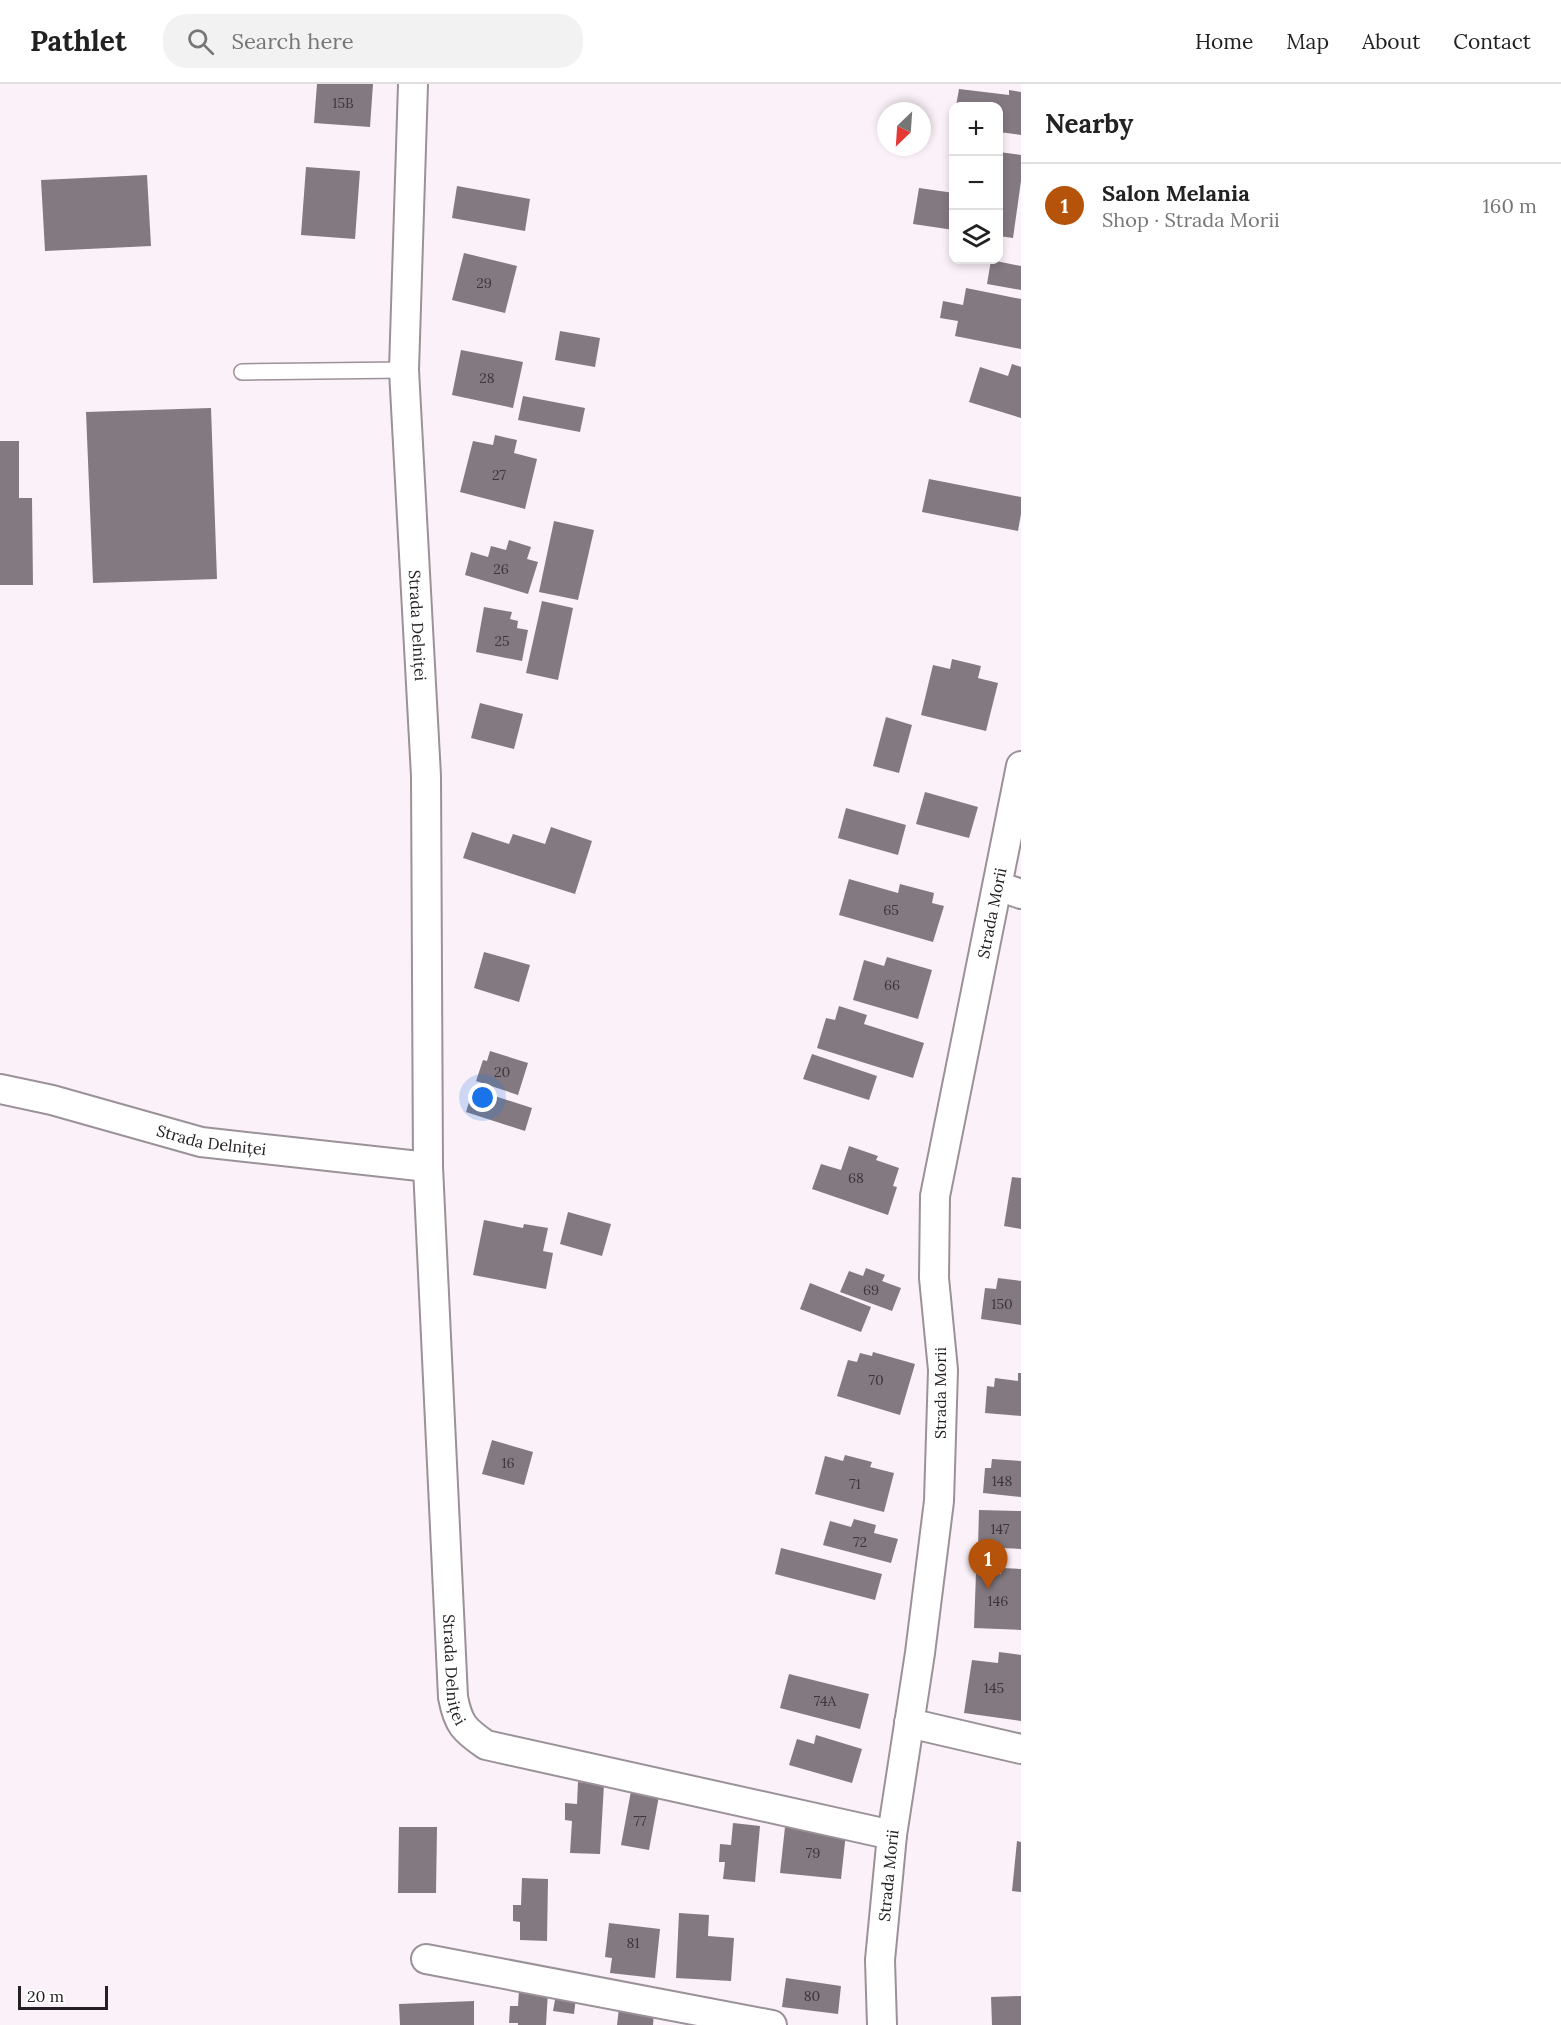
<!DOCTYPE html>
<html lang="en">
<head>
<meta charset="utf-8">
<style>
  :root { --surface:#fff; --page:#f2f2f2; --text:#222; --muted:#767676; --line:#e0e0e0; --accent:#b45309 }
  body { margin:0; font-family:Lora,serif; background:var(--page); color:var(--text) }
  .controls { position:absolute; right:18px; top:18px; display:grid; overflow:hidden; border-radius:12px; box-shadow:0 3px 9px #0003 }
  .controls button { width:54px; height:54px; display:grid; place-items:center; padding:0; border:0; border-bottom:2px solid var(--line); background:var(--surface); color:var(--text); font:30px sans-serif }
  .compass { position:absolute; left:877px; top:18px; width:54px; height:54px; border-radius:50%; background:var(--surface); box-shadow:0 3px 9px #0003; rotate:205deg }
  .scale { position:absolute; left:18px; bottom:15px; width:90px; box-sizing:border-box; padding-left:6px; border:3px solid #242023; border-top:0; font-size:16px; line-height:21px; white-space:nowrap; color:#242023; -webkit-text-stroke:4px #fff; paint-order:stroke }
  .you { position:absolute; left:483px; top:1014px; width:21px; height:21px; margin:-15px; border:4px solid #fff; border-radius:50%; background:#1a73e8; box-shadow:0 0 0 9px #1a73e833 }
  .badge { display:grid; place-items:center; width:39px; height:39px; border-radius:50%; background:var(--accent); color:#fff; font-size:20px; font-weight:700 }
  .pin { position:absolute; translate:-50% -50px; filter:drop-shadow(0 2px 3px #0008) }
  .pin::after { content:''; position:absolute; top:32px; width:21px; height:18px; background:inherit; clip-path:polygon(0 0,100% 0,50% 100%) }
  .list { margin:0; padding:0; list-style:none }
  h2 { display:flex; justify-content:space-between; align-items:center; height:78px; margin:0; padding:0 24px; font-size:26px }
  h2 small { font-size:20px; font-weight:400; color:var(--muted) }
  .list li { display:grid; grid-template-columns:39px 1fr auto; gap:18px; align-items:center; box-sizing:border-box; height:84px; padding:0 24px; border-top:2px solid var(--line) }
  .list b { display:block; font-size:22px; white-space:nowrap }
  .list p { margin:0; font-size:20px; white-space:nowrap; color:var(--muted) }
  .list em { font-size:20px; font-style:normal; color:var(--muted) }
  .icon { flex:none; width:33px; height:33px; fill:none; stroke:currentColor; stroke-width:2; stroke-linecap:round; stroke-linejoin:round }
  .map { position:relative; flex:none; width:1021px; height:1941px; overflow:hidden }
  header { display:flex; align-items:center; gap:36px; box-sizing:border-box; height:84px; padding:0 30px; background:var(--surface); border-bottom:2px solid var(--line) }
  header strong { font-size:28px }
  nav { display:flex; gap:33px; margin-inline-start:auto; font-size:21px }
  .search { width:420px; height:54px; background:var(--page); display:flex; align-items:center; gap:15px; box-sizing:border-box; padding:0 21px; border-radius:24px; color:var(--muted); font-size:22px }
  main { display:flex }
  aside { flex:1; background:var(--surface) }
  .map>svg:first-child { display:block }
  .building { fill:#837a81 }
  .lines { fill:none; stroke-linecap:round; stroke-linejoin:round }
  .lane-casing { stroke:#9b9198; stroke-width:18 }
  .street-casing { stroke:#9b9198; stroke-width:32 }
  .lane { stroke:#fff; stroke-width:15 }
  .street { stroke:#fff; stroke-width:28 }
  .labels { text-anchor:middle; stroke-width:4.5; stroke-linejoin:round; paint-order:stroke }
  .number-label { font-size:14px; fill:#3c363a }
  .street-label { font-size:16px; fill:#242023; stroke:#fff }
</style>
</head>
<body>
<header>
<strong>Pathlet</strong>
<div class="search"><svg class="icon" aria-label="search" viewBox="0 0 24 24"><circle cx="10" cy="10" r="6"/><path d="M15 15l6 6"/></svg>Search here</div>
<nav><a>Home</a><a>Map</a><a>About</a><a>Contact</a></nav>
</header>
<main>
<div class="map">
<svg width="1021" height="1941" viewBox="0 0 1021 1941">
  <rect width="100%" height="100%" fill="#fbf1f8"/>
  <path class="building" d="M 317,0 L 373,0 L 370,43 L 314,39 Z
    M 959,5 L 1009,11 L 1009,6 L 1021,8 L 1021,51 L 999,48 L 999,22 L 956,22 Z
    M 999,68 L 1021,71 L 1021,97 L 1013,154 L 999,152 Z
    M 306,83 L 360,87 L 355,155 L 301,151 Z
    M 147,91 L 151,162 L 45,167 L 41,96 Z
    M 457,102 L 530,115 L 525,147 L 452,134 Z
    M 919,104 L 954,109 L 954,146 L 913,140 Z
    M 464,169 L 517,182 L 505,229 L 452,216 Z
    M 991,176 L 1021,182 L 1021,206 L 987,200 Z
    M 966,204 L 1021,215 L 1021,265 L 955,252 L 958,237 L 940,234 L 943,217 L 963,221 Z
    M 560,247 L 600,254 L 595,283 L 555,276 Z
    M 461,266 L 523,278 L 513,324 L 452,311 Z
    M 1012,280 L 1021,283 L 1021,334 L 969,318 L 980,283 L 1008,292 Z
    M 523,312 L 585,324 L 580,348 L 518,336 Z
    M 211,324 L 217,495 L 93,499 L 86,328 Z
    M 495,351 L 517,356 L 514,369 L 537,375 L 525,425 L 460,408 L 473,357 L 493,361 Z
    M 0,357 L 19,357 L 19,414 L 32,414 L 33,501 L 0,501 Z
    M 929,395 L 1021,413 L 1021,430 L 1018,447 L 922,428 Z
    M 554,437 L 594,446 L 578,516 L 539,508 Z
    M 509,456 L 531,463 L 527,475 L 538,478 L 528,510 L 465,491 L 471,468 L 488,473 L 491,462 L 506,466 Z
    M 542,517 L 573,524 L 558,596 L 526,589 Z
    M 484,523 L 512,528 L 510,535 L 518,537 L 517,544 L 528,546 L 522,577 L 476,568 Z
    M 952,575 L 981,582 L 978,594 L 998,599 L 986,647 L 921,631 L 933,581 L 950,585 Z
    M 480,619 L 523,630 L 514,665 L 471,654 Z
    M 886,633 L 912,641 L 899,689 L 873,682 Z
    M 925,708 L 978,723 L 969,754 L 916,740 Z
    M 846,724 L 906,741 L 898,771 L 838,754 Z
    M 551,743 L 592,757 L 575,810 L 463,774 L 472,748 L 509,760 L 513,750 L 545,760 Z
    M 849,795 L 898,809 L 900,800 L 934,809 L 932,819 L 944,822 L 933,858 L 839,831 Z
    M 484,868 L 530,881 L 519,918 L 474,904 Z
    M 887,873 L 932,886 L 918,935 L 853,916 L 864,876 L 884,882 Z
    M 839,922 L 867,931 L 864,940 L 924,959 L 913,994 L 817,964 L 826,934 L 835,936 Z
    M 490,967 L 528,979 L 518,1011 L 476,997 L 483,976 L 487,977 Z
    M 812,970 L 877,992 L 869,1016 L 803,995 Z
    M 473,1005 L 532,1024 L 525,1047 L 466,1028 Z
    M 849,1062 L 878,1072 L 876,1076 L 899,1084 L 893,1102 L 897,1103 L 888,1131 L 812,1105 L 821,1080 L 841,1086 Z
    M 1012,1093 L 1021,1094 L 1021,1145 L 1004,1142 Z
    M 568,1128 L 611,1140 L 602,1172 L 560,1160 Z
    M 484,1136 L 523,1144 L 524,1140 L 548,1144 L 543,1167 L 553,1169 L 546,1205 L 473,1191 Z
    M 866,1184 L 885,1191 L 882,1197 L 901,1204 L 892,1227 L 840,1208 L 849,1187 L 863,1192 Z
    M 998,1194 L 1021,1197 L 1021,1241 L 981,1235 L 985,1204 L 996,1205 Z
    M 810,1199 L 871,1223 L 861,1248 L 800,1225 Z
    M 873,1268 L 915,1280 L 900,1331 L 837,1312 L 848,1276 L 857,1278 L 860,1269 L 872,1272 Z
    M 1018,1289 L 1021,1289 L 1021,1332 L 985,1329 L 987,1302 L 994,1303 L 995,1294 L 1018,1297 Z
    M 492,1356 L 533,1368 L 524,1401 L 482,1390 Z
    M 845,1371 L 872,1378 L 870,1383 L 894,1389 L 884,1428 L 815,1410 L 825,1372 L 843,1377 Z
    M 992,1375 L 1021,1377 L 1021,1413 L 983,1409 L 985,1384 L 991,1384 Z
    M 979,1426 L 1021,1427 L 1021,1465 L 978,1463 Z
    M 854,1435 L 876,1441 L 874,1449 L 898,1455 L 891,1479 L 823,1461 L 830,1437 L 851,1443 Z
    M 781,1464 L 882,1490 L 875,1516 L 775,1490 Z
    M 1001,1484 L 1021,1485 L 1021,1546 L 974,1544 L 976,1489 L 1001,1490 Z
    M 999,1568 L 1021,1571 L 1021,1637 L 964,1629 L 972,1576 L 998,1579 Z
    M 789,1590 L 869,1610 L 860,1645 L 780,1624 Z
    M 816,1651 L 862,1665 L 852,1699 L 789,1681 L 797,1655 L 814,1660 Z
    M 578,1698 L 604,1700 L 600,1770 L 570,1769 L 572,1737 L 565,1736 L 565,1719 L 577,1720 Z
    M 631,1707 L 659,1712 L 649,1766 L 621,1761 Z
    M 733,1739 L 760,1742 L 755,1798 L 723,1795 L 725,1778 L 719,1778 L 720,1760 L 731,1761 Z
    M 399,1743 L 437,1743 L 436,1809 L 398,1809 Z
    M 785,1743 L 846,1749 L 841,1795 L 780,1789 Z
    M 1017,1757 L 1021,1758 L 1021,1808 L 1012,1807 Z
    M 522,1794 L 548,1795 L 547,1857 L 520,1856 L 520,1838 L 513,1837 L 513,1821 L 521,1821 Z
    M 679,1829 L 709,1831 L 708,1852 L 734,1854 L 731,1897 L 676,1894 Z
    M 609,1839 L 660,1845 L 655,1894 L 610,1889 L 612,1874 L 605,1873 Z
    M 786,1894 L 841,1902 L 838,1930 L 782,1923 Z
    M 519,1906 L 548,1908 L 546,1941 L 518,1941 L 518,1939 L 509,1939 L 510,1922 L 518,1922 Z
    M 556,1910 L 576,1913 L 574,1930 L 553,1927 Z
    M 1021,1912 L 1021,1941 L 992,1941 L 991,1913 Z
    M 474,1917 L 474,1941 L 400,1941 L 399,1920 Z
    M 619,1924 L 654,1928 L 653,1941 L 617,1941 Z"/>
  <g class="lines">
    <g class="lane-casing">
      <path id="lane" d="M 242,288 L 404,286"/>
    </g>
    <g class="street-casing">
      <g id="street">
        <path id="s1" d="M 413,0 L 404,286 L 426,692 L 428,1083 L 453,1613 C 458,1640 464,1646 486,1661 L 892,1751"/>
        <path d="M 998,802 L 1021,810"/>
        <path id="s2" d="M 0,1005 L 52,1016 L 201,1058 L 428,1083"/>
        <path d="M 909,1639 L 1021,1665"/>
        <path d="M 426,1875 L 772,1941"/>
        <path id="s3" d="M 882,1941 L 880,1876 L 892,1751 L 920,1569 L 939,1417 L 943,1286 L 934,1194 L 935,1112 L 1021,682"/>
      </g>
    </g>
    <use href="#lane" class="lane"/>
    <use href="#street" class="street"/>
  </g>
  <g class="labels">
    <g class="number-label">
      <text x="343" y="24">15B</text>
      <text x="484" y="204">29</text>
      <text x="487" y="299">28</text>
      <text x="499" y="396">27</text>
      <text x="501" y="490">26</text>
      <text x="502" y="562">25</text>
      <text x="891" y="831">65</text>
      <text x="892" y="906">66</text>
      <text x="502" y="993">20</text>
      <text x="856" y="1099">68</text>
      <text x="871" y="1211">69</text>
      <text x="1002" y="1225">150</text>
      <text x="876" y="1301">70</text>
      <text x="508" y="1384">16</text>
      <text x="1002" y="1402">148</text>
      <text x="855" y="1405">71</text>
      <text x="1000" y="1450">147</text>
      <text x="860" y="1463">72</text>
      <text x="998" y="1522">146</text>
      <text x="994" y="1609">145</text>
      <text x="825" y="1622">74A</text>
      <text x="640" y="1742">77</text>
      <text x="813" y="1774">79</text>
      <text x="633" y="1864">81</text>
      <text x="812" y="1917">80</text>
    </g>
    <g class="street-label">
      <text dy="6" stroke="none"><textPath href="#s1" startOffset="542">Strada Delniței</textPath></text>
      <text dy="6" stroke="none"><textPath href="#s3" startOffset="1122">Strada Morii</textPath></text>
      <text dy="6" stroke="none"><textPath href="#s2" startOffset="218">Strada Delniței</textPath></text>
      <text transform="translate(940 1309) rotate(-90)" y="6">Strada Morii</text>
      <text dy="6" stroke="none"><textPath href="#s1" startOffset="1587">Strada Delniței</textPath></text>
      <text dy="6" stroke="none"><textPath href="#s3" startOffset="150">Strada Morii</textPath></text>
    </g>
  </g>
</svg>
<div class="controls">
<button>+</button>
<button>−</button>
<button><svg class="icon" aria-label="layers" viewBox="0 0 24 24"><path d="M12 4l9 5-9 5-9-5zM3 14l9 5 9-5"/></svg></button>
</div>
<svg class="compass" viewBox="-18 -18 36 36"><path d="M0-13l5 13h-10z" fill="#e53935"/><path d="M0 13l5-13h-10z" fill="#767676"/></svg>
<div class="scale">20 m</div>
<div class="you"></div>
<div class="pin badge" style="left:988px;top:1505px">1</div>
</div>
<aside>
<h2>Nearby<small></small></h2>
<ul class="list">
<li><span class="badge">1</span><div><b>Salon Melania</b><p>Shop · Strada Morii</p></div><em>160 m</em></li>
</ul>
</aside>
</main>
</body>
</html>
